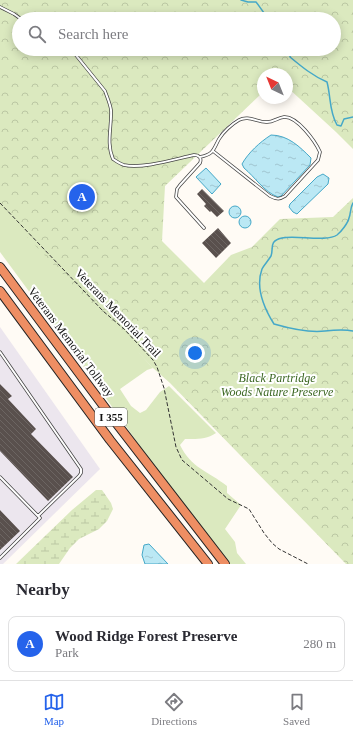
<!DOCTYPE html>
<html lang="en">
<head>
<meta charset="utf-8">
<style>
  :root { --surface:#fff; --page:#f2f2f3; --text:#2b2b33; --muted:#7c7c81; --line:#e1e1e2; --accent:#2563eb }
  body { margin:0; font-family:Georgia,serif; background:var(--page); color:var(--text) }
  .compass { position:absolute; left:257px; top:68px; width:36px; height:36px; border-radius:50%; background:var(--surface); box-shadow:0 2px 10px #0003; rotate:317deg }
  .you { position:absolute; left:195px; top:353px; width:14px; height:14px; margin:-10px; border:3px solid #fff; border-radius:50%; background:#1a73e8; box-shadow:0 0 0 6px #1a73e833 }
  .badge { display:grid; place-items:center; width:26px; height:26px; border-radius:50%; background:var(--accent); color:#fff; font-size:13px; font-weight:700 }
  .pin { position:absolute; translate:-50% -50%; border:2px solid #fff; box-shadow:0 1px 4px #0006 }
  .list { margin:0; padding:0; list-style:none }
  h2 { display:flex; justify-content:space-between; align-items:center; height:52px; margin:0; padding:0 16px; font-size:17px }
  h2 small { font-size:13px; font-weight:400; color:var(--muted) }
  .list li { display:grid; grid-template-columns:26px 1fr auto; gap:12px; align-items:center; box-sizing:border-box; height:56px; margin:0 8px 8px; padding:0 8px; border:1px solid var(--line); border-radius:8px }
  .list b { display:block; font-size:15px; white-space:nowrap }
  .list p { margin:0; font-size:13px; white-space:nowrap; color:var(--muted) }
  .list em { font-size:13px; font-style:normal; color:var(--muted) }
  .icon { flex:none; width:22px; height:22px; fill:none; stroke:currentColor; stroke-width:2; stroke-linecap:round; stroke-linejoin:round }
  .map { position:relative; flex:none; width:353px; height:564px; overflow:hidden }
  .search { position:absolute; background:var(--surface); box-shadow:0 2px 10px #0003; left:12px; right:12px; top:12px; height:44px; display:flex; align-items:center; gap:10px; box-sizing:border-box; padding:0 14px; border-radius:22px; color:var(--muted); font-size:15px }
  .sheet { height:116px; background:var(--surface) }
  nav { display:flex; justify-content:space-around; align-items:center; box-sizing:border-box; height:56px; border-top:1px solid var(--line); background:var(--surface); font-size:11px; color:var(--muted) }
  nav a { display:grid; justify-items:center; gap:2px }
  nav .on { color:var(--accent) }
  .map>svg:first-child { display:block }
  .industrial { fill:#ece6ee }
  .grass { fill:#dbe9bf }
  .wetland { fill:url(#wetland-marsh) }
  .park { fill:url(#park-crowns); fill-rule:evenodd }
  .water { fill:url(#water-ripples); stroke:#45a8c8 }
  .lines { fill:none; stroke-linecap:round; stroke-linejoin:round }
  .stream { stroke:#45a8c8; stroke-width:1.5 }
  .building { fill:url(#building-back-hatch) }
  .service-casing { stroke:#444; stroke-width:3.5 }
  .motorway-casing { stroke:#222; stroke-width:10 }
  .path { stroke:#333; stroke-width:1; stroke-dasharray:4 2; stroke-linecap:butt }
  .service { stroke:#fff; stroke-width:2 }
  .motorway { stroke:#ee8e63; stroke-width:8 }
  .labels { text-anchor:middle; stroke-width:4; stroke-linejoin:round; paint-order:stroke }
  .shield { fill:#fff; stroke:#585858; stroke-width:1 }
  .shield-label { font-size:11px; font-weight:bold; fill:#111 }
  .street-label { font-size:12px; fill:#111; stroke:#fff }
  .park-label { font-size:12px; font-style:italic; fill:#3b6722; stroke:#fff }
</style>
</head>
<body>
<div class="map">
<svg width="353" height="564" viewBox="0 0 353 564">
  <defs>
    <pattern id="wetland-marsh" width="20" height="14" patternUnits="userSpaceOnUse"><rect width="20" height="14" fill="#dbe9bf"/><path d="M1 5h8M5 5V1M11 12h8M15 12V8" fill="none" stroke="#bbc7a3"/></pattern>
    <pattern id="park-crowns" width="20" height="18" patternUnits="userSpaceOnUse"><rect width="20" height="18" fill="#dbe9bf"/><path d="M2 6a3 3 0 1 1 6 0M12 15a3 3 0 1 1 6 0" fill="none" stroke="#bbc7a3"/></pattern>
    <pattern id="water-ripples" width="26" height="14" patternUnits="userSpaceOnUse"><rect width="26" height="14" fill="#bbe8f4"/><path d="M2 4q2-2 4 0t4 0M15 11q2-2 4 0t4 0" fill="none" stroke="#a0c6d0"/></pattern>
    <pattern id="building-back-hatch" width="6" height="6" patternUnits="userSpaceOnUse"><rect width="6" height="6" fill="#59504d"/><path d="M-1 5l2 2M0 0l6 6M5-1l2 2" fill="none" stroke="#6c6562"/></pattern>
  </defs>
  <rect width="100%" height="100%" fill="#fffbf5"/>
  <path class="industrial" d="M 0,327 L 100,469 L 3,564 L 0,564 Z"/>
  <path class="grass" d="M 0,30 L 19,49 L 139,353 L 153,368 L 147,370 L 120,389 L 131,406 L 140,413 L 146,410 L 160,392 L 169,386 L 216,433 C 206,440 196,439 185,439 L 180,445 C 191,468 208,471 227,486 L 227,493 L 241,505 L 225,529 L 235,542 L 237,553 L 246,564 L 230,564 L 164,480 L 59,332 L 0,252 Z"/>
  <path class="wetland" d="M 96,490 L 102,490 L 111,503 L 113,509 L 107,521 L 99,529 L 79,539 L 70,548 L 59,564 L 16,564 L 72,510 Z"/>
  <path class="park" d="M 0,0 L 353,0 L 353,149 L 336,132 L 287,87 L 287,74 L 263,74 L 263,92 L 165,186 L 162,241 L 204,283 L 231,255 L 252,247 L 280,219 L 333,217 L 353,198 L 353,564 L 346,564 L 170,383 L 153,368 L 0,209 ZM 19,19 L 334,19 L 334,49 L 19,49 Z"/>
  <path class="water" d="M 271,135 C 288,135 300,147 311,158 L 310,165 L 281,196 L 278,197 C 264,192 255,177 244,168 L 242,164 C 248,153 260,142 271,135 Z
    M 206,168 L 221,184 L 212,194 L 196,177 Z
    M 323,174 L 329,178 L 328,184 L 300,211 L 297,214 L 293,212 L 289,207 L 290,204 L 317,177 Z
    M229 212a6 6 0 1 1 12 0a6 6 0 1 1-12 0Z
    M239 222a6 6 0 1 1 12 0a6 6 0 1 1-12 0Z
    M 149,544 L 168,564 L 145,564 L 142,555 L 144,545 Z"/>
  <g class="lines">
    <path class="stream" d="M 241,0 L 248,2 L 256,2 C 262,9 264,17 274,19
      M 290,49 L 290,57 C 302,67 313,76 327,82 C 331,97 329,111 337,125 L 341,126 L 344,119 L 353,117
      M 353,203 C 350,208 351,213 349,218 C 348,223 341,232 337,235 C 327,242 295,235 282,238 C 268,241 274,249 271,256 C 268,261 264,265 262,269 C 255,288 264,308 274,324 C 288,328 310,333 325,331 C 334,330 343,329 353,331"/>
  </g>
  <path class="building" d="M 202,189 L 224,211 L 217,217 L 211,211 L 210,212 L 204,206 L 206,204 L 197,194 Z
    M 218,228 L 231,243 L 216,258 L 202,243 Z
    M 0,384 L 12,396 L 8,399 L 36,429 L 31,434 L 73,477 L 48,501 L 0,451 Z
    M 0,510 L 20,531 L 0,550 Z"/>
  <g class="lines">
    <g class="service-casing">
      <path id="service" d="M 0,7 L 14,14 L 21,19
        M 71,49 L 105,91 C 107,97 110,103 111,110 C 112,126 106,143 113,159 C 116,161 120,164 124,165 C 143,169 175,159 194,155 C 199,155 202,158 200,163 L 180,185 L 177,189 L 176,197 L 204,228
        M 200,157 C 214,154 213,150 219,139 C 223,132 232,124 239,120 C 248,115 257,122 266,122 C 272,123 277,118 284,117 C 297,116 315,141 320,152 L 318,160 L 285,196 C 279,200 276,199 270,196 L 213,151
        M 0,352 L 81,469 L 81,473 L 79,476 L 38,516
        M 0,477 L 40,518 L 0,558"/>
    </g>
    <g class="motorway-casing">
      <path id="motorway" d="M 0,267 L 117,424 L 225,564
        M 0,291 L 110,440 L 208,564"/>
    </g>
    <path class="path" d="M 0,203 L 103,311 L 124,329 L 153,360 L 157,367 L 164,388 L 176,447 L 182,460 L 228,499 L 249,509 L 264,533 L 272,543 L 279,549 L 308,564"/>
    <use href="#service" class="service"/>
    <use href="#motorway" class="motorway"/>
  </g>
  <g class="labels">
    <rect class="shield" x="95" y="408" width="32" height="18" rx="3"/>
    <g class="shield-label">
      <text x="111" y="421">I 355</text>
    </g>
    <g class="street-label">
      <text transform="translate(118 313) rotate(46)" y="4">Veterans Memorial Trail</text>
      <text transform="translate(71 342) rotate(53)" y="4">Veterans Memorial Tollway</text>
    </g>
    <g class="park-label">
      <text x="277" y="382">Black Partridge<tspan x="277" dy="14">Woods Nature Preserve</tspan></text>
    </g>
  </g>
</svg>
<svg class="compass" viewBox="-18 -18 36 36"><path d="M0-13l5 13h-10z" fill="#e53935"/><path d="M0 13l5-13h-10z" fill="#7c7c81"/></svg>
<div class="you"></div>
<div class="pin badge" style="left:82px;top:197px">A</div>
<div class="search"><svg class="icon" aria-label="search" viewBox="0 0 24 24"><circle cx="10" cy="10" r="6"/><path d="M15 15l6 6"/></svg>Search here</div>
</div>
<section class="sheet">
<h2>Nearby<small></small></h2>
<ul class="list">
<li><span class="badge">A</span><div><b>Wood Ridge Forest Preserve</b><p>Park</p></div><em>280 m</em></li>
</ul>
</section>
<nav>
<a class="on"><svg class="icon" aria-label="map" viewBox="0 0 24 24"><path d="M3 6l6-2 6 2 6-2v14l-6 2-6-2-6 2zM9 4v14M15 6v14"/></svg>Map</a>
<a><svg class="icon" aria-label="directions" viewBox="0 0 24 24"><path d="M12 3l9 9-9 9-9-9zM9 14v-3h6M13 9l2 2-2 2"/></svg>Directions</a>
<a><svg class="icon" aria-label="saved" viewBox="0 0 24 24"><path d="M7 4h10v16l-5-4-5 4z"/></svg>Saved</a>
</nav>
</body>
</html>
